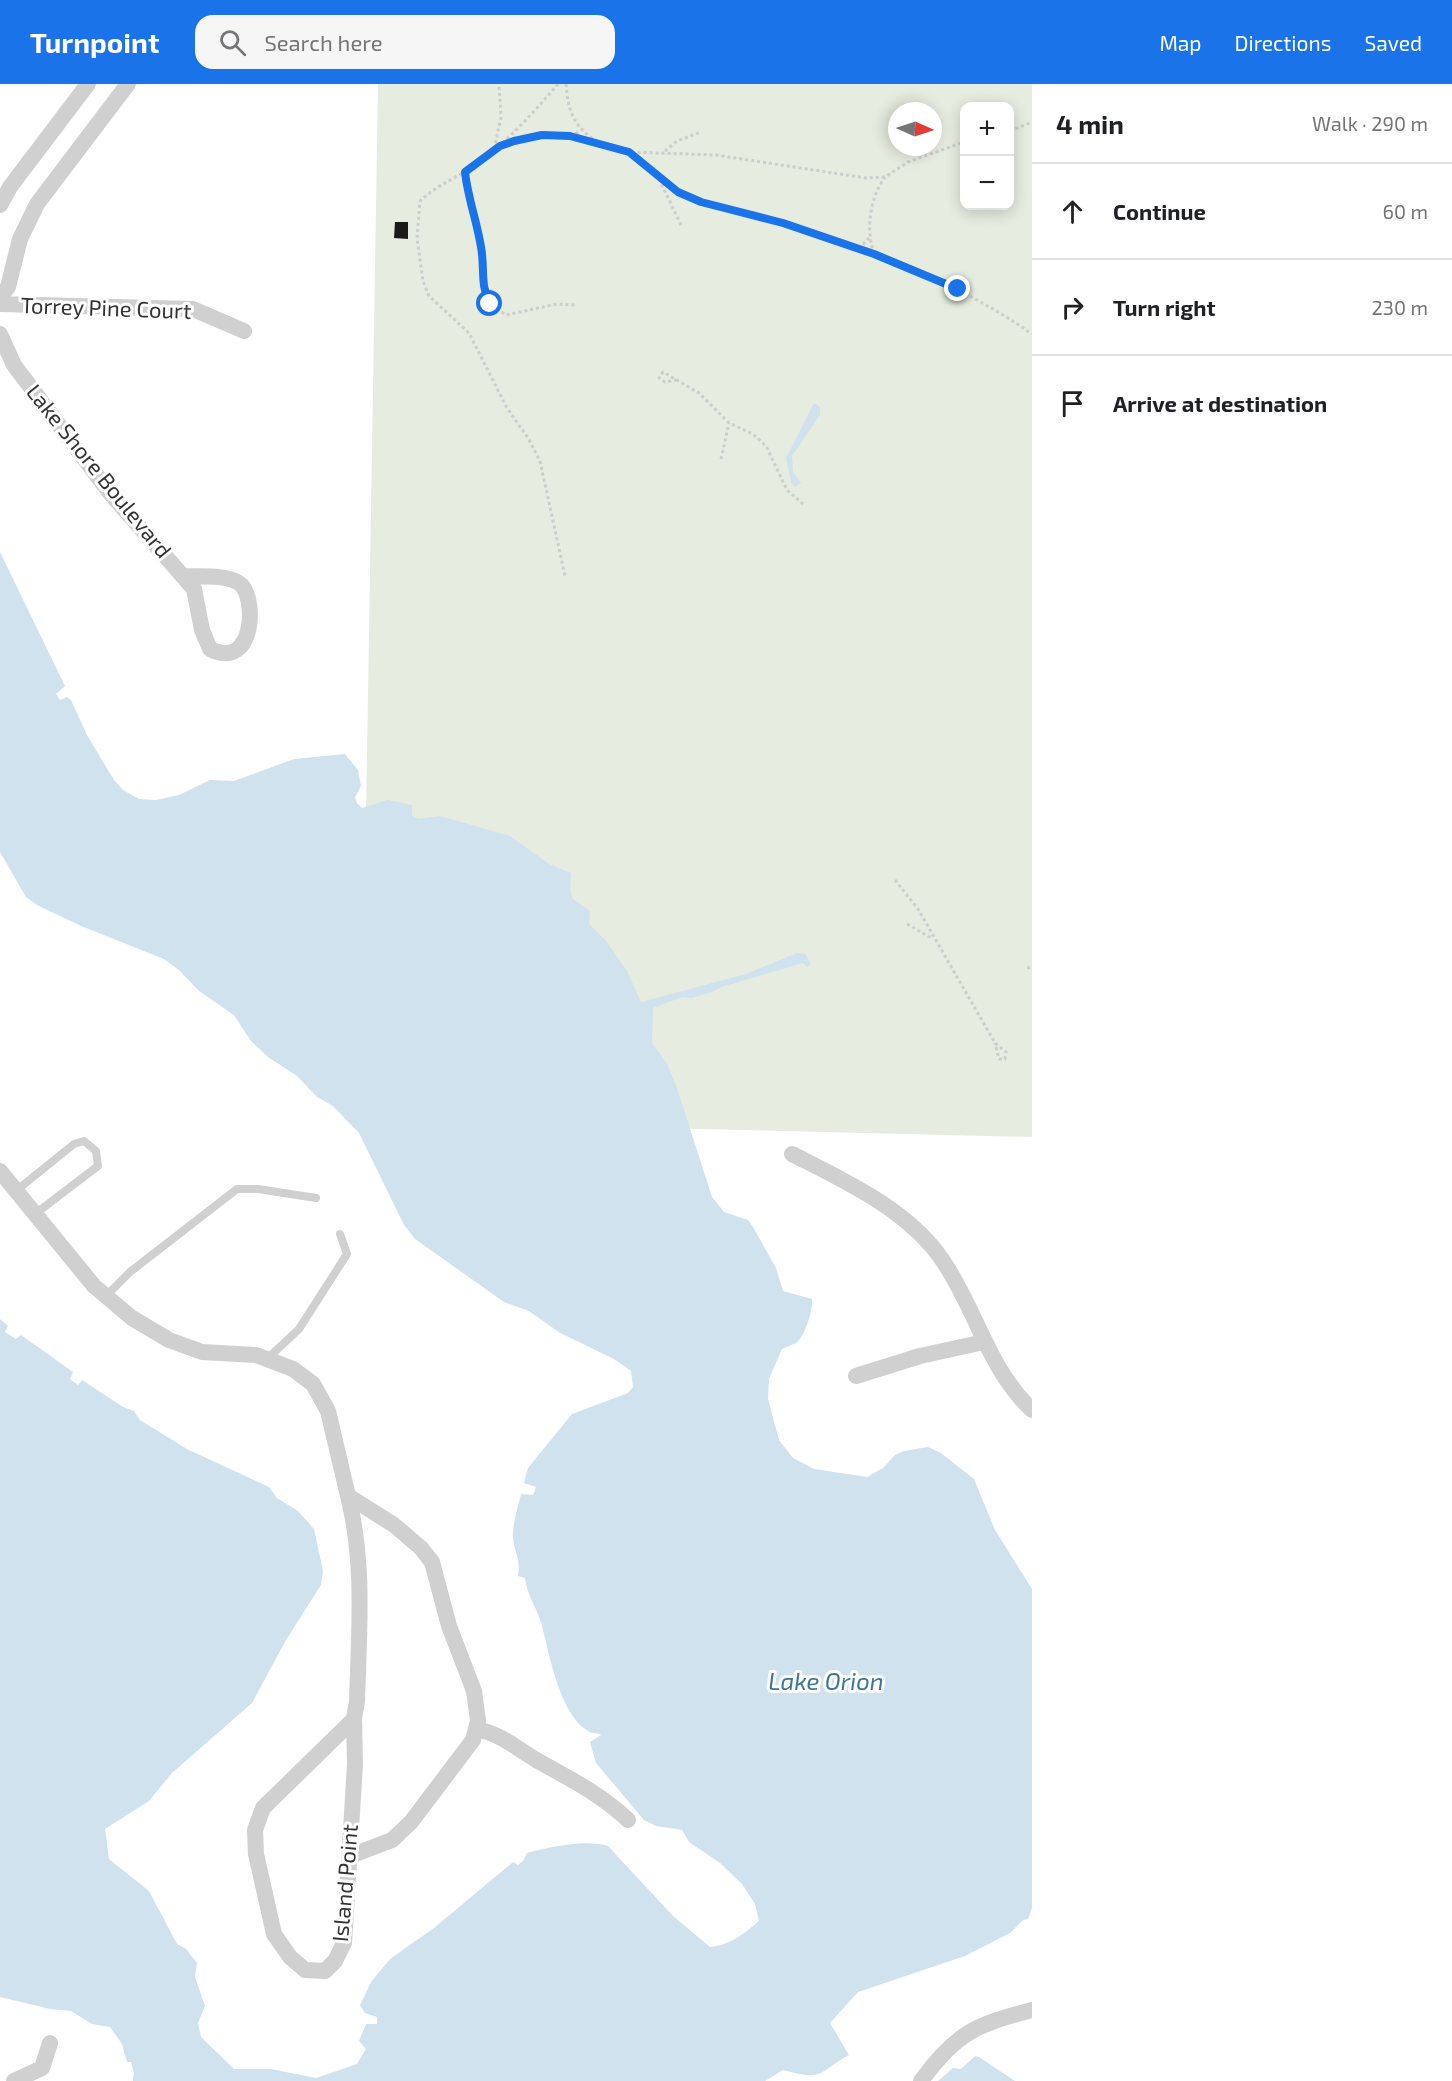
<!DOCTYPE html>
<html lang="en">
<head>
<meta charset="utf-8">
<style>
  :root { --surface:#fff; --page:#f6f6f6; --text:#202124; --muted:#757577; --line:#e0e0e0; --accent:#1a73e8 }
  body { margin:0; font-family:"Exo 2",sans-serif; background:var(--page); color:var(--text) }
  .controls { position:absolute; right:18px; top:18px; display:grid; overflow:hidden; border-radius:12px; box-shadow:0 3px 15px #0003 }
  .controls button { width:54px; height:54px; display:grid; place-items:center; padding:0; border:0; border-bottom:2px solid var(--line); background:var(--surface); color:var(--text); font:30px sans-serif }
  .compass { position:absolute; left:888px; top:18px; width:54px; height:54px; border-radius:50%; background:var(--surface); box-shadow:0 3px 15px #0003; rotate:93deg }
  .stop { position:absolute; width:18px; height:18px; margin:-14px; border:4px solid #1a73e8; border-radius:50%; background:#fff }
  .stop.end { background:#1a73e8; border-color:#fff; box-shadow:0 2px 6px #0008 }
  .list { margin:0; padding:0; list-style:none }
  h2 { display:flex; justify-content:space-between; align-items:center; height:78px; margin:0; padding:0 24px; font-size:26px }
  h2 small { font-size:20px; font-weight:400; color:var(--muted) }
  .list li { display:grid; grid-template-columns:39px 1fr auto; gap:18px; align-items:center; box-sizing:border-box; height:96px; padding:0 24px; border-top:2px solid var(--line) }
  .list b { display:block; font-size:22px; white-space:nowrap }
  .list em { font-size:20px; font-style:normal; color:var(--muted) }
  .icon { flex:none; width:33px; height:33px; fill:none; stroke:currentColor; stroke-width:2; stroke-linecap:round; stroke-linejoin:round }
  .map { position:relative; flex:none; width:1032px; height:1997px; overflow:hidden }
  header { display:flex; align-items:center; gap:36px; box-sizing:border-box; height:84px; padding:0 30px; background:var(--accent); color:#fff }
  header strong { font-size:28px }
  nav { display:flex; gap:33px; margin-inline-start:auto; font-size:21px }
  .search { width:420px; height:54px; background:var(--page); display:flex; align-items:center; gap:15px; box-sizing:border-box; padding:0 21px; border-radius:18px; color:var(--muted); font-size:22px }
  main { display:flex }
  aside { flex:1; background:var(--surface) }
  .map>svg:first-child { display:block }
  .green { fill:#e6ecdf; fill-rule:evenodd }
  .water { fill:#cfe2ee }
  .building { fill:#1a1a1a }
  .lines { fill:none; stroke-linecap:round; stroke-linejoin:round }
  .path { stroke:#cdcdcd; stroke-width:3; stroke-dasharray:3 3; stroke-linecap:butt }
  .service { stroke:#d0d0d0; stroke-width:8 }
  .minor { stroke:#d0d0d0; stroke-width:16 }
  .route { stroke:#1a73e8; stroke-width:8 }
  .labels { text-anchor:middle; stroke-width:6; stroke-linejoin:round; paint-order:stroke }
  .street-label { font-size:22px; fill:#333; stroke:#fff }
  .water-label { font-size:24px; font-style:italic; fill:#3f7597; stroke:#fff }
</style>
</head>
<body>
<header>
<strong>Turnpoint</strong>
<div class="search"><svg class="icon" aria-label="search" viewBox="0 0 24 24"><circle cx="10" cy="10" r="6"/><path d="M15 15l6 6"/></svg>Search here</div>
<nav><a>Map</a><a>Directions</a><a>Saved</a></nav>
</header>
<main>
<div class="map">
<svg width="1032" height="1997" viewBox="0 0 1032 1997">
  <rect width="100%" height="100%" fill="#fff"/>
  <path class="green" d="M 378,0 L 1032,0 L 1032,1053 L 361,1037 ZM 964,22 L 1010,22 L 1010,122 L 964,122 ZM 897,27 L 933,27 L 933,63 L 897,63 Z"/>
  <path class="water" d="M 814,319 L 820,323 L 820,331 L 792,372 L 793,388 L 801,399 L 795,403 L 791,398 L 786,374 Z
    M 0,468 L 65,602 L 56,610 L 60,616 L 67,613 L 71,616 L 87,651 L 114,696 L 123,706 L 139,715 L 156,716 L 179,711 L 210,696 L 234,697 L 294,675 L 345,670 L 358,686 L 361,702 L 355,713 L 357,719 L 362,724 L 388,716 L 412,721 L 412,731 L 418,735 L 440,732 L 510,752 L 549,780 L 571,789 L 570,806 L 573,815 L 590,827 L 589,840 L 606,857 L 627,887 L 641,918 L 746,890 L 797,869 L 805,870 L 811,880 L 807,883 L 803,879 L 721,903 L 712,908 L 692,914 L 682,913 L 653,924 L 652,959 L 667,980 L 677,1004 L 712,1113 L 724,1128 L 748,1136 L 753,1143 L 776,1184 L 783,1207 L 812,1215 C 813,1226 805,1253 796,1259 C 792,1261 786,1263 782,1265 L 769,1295 L 768,1315 L 779,1356 L 793,1374 L 814,1385 L 867,1393 L 883,1384 L 895,1371 L 904,1367 L 928,1363 L 941,1369 L 974,1395 L 995,1446 L 1032,1505 L 1032,1824 L 1028,1835 L 1023,1836 L 1010,1849 L 965,1872 L 858,1908 L 830,1939 L 849,1971 C 815,1990 825,1997 783,1986 L 765,1997 L 133,1997 L 134,1989 L 131,1978 L 127,1978 L 122,1960 L 110,1943 L 92,1940 L 71,1927 L 50,1925 L 0,1913 L 0,1235 L 8,1242 L 5,1248 L 16,1255 L 21,1251 L 73,1288 L 70,1295 L 78,1301 L 82,1296 L 123,1323 L 134,1327 L 140,1336 L 187,1365 L 269,1403 L 277,1414 L 298,1427 L 314,1445 L 323,1487 L 321,1501 L 286,1556 L 252,1619 L 172,1689 L 149,1717 L 105,1745 L 109,1775 L 149,1807 L 177,1860 L 186,1865 L 197,1879 L 195,1893 L 205,1922 L 198,1939 L 201,1953 L 234,1985 L 271,1985 L 316,1994 L 357,1980 L 366,1965 L 359,1957 L 366,1940 L 377,1940 L 377,1933 L 365,1929 L 360,1921 L 371,1898 L 390,1875 L 434,1844 L 513,1778 L 518,1781 L 523,1777 L 527,1769 C 549,1763 586,1755 608,1762 L 673,1832 L 710,1863 C 731,1861 746,1848 759,1837 L 755,1820 L 742,1800 L 720,1779 L 689,1758 L 682,1746 L 656,1742 L 644,1736 L 596,1679 L 590,1658 L 601,1651 C 597,1648 592,1650 588,1647 C 559,1630 549,1568 541,1538 C 536,1523 527,1511 525,1494 L 518,1492 C 521,1472 514,1469 513,1454 C 512,1440 518,1424 521,1410 L 533,1411 L 536,1403 L 524,1399 L 528,1384 L 572,1330 L 628,1309 L 633,1303 L 631,1287 L 614,1275 L 560,1249 L 529,1227 L 504,1218 L 415,1155 L 404,1141 L 359,1049 L 333,1022 L 317,1013 L 297,992 L 268,973 L 251,957 L 234,931 L 199,907 L 179,886 L 164,875 L 81,842 L 37,821 L 26,813 L 0,768 Z
    M 975,1972 L 979,1973 L 1015,1997 L 938,1997 L 953,1984 L 961,1985 Z"/>
  <path class="building" d="M 395,138 L 408,138 L 408,155 L 394,154 Z"/>
  <g class="lines">
    <path class="path" d="M 558,0 C 534,28 508,57 478,79 C 459,93 438,100 420,117 L 417,154 L 423,197 L 429,212 L 469,249 L 507,324 L 528,354 L 540,377 L 565,492
      M 566,0 C 568,27 574,44 598,58
      M 1010,47 L 1032,38
      M 570,52 L 581,47
      M 503,61 L 542,51 L 570,52 L 629,68 L 716,71 L 866,94 L 885,93 L 908,78 L 964,58
      M 494,65 L 501,34 L 499,0
      M 665,67 L 677,57 L 701,48
      M 631,69 C 648,81 662,100 680,109 C 711,124 749,128 782,138 C 868,166 957,197 1032,250
      M 465,88 L 468,113 L 482,169 L 482,205 L 490,220 L 506,231 L 557,220 L 576,221
      M 659,95 L 682,143
      M 859,165 L 869,154
      M 874,170 C 866,146 869,115 885,93
      M 677,296 L 665,298 L 659,294 L 663,288 L 699,309 L 729,339 L 753,350 L 766,362 L 787,406 L 803,420
      M 721,375 L 729,339
      M 895,796 L 918,825 L 995,959 L 1006,968 L 1005,975 L 999,975 L 995,959
      M 907,840 L 933,855
      M 1027,884 L 1032,883"/>
    <path class="service" d="M 17,1106 L 74,1060 L 84,1057 L 96,1067 L 98,1082 L 35,1130
      M 106,1212 L 130,1188 L 237,1105 L 258,1105 L 316,1114
      M 267,1275 L 299,1245 L 347,1170 L 340,1150"/>
    <path class="minor" d="M 0,121 L 10,103 L 88,0
      M 0,213 L 8,203 L 20,155 L 37,120 L 128,0
      M 0,220 L 193,225 L 244,247
      M 0,250 L 14,281 L 110,409 L 194,505 L 202,546 L 210,565 C 256,588 257,510 239,499 C 224,490 201,493 184,492
      M 792,1070 C 845,1097 909,1126 943,1177 C 976,1225 988,1285 1032,1326
      M 0,1087 L 94,1202 L 132,1234 L 169,1256 L 202,1268 L 256,1271 L 293,1285 L 313,1300 L 328,1327 L 348,1412 L 394,1441 L 421,1464 L 432,1478 L 449,1542 L 474,1607 L 478,1637 L 473,1656 L 411,1738 L 392,1756 L 350,1772
      M 856,1292 L 920,1272 L 984,1258
      M 348,1412 C 365,1479 359,1548 357,1617 L 354,1635 L 263,1724 L 255,1746 L 256,1770 L 274,1850 L 290,1873 L 305,1886 L 325,1887 L 335,1877 L 344,1859 L 355,1680 L 354,1635
      M 476,1645 C 502,1650 516,1664 538,1677 C 570,1695 601,1710 628,1736
      M 14,1997 L 42,1984 L 50,1959
      M 921,1997 C 956,1949 975,1941 1032,1926"/>
  </g>
  <g class="lines">
    <path class="route" d="M 490,220 C 481,203 484,189 482,170 C 479,143 468,116 465,88 L 500,62 L 514,57 L 542,51 L 570,52 L 629,68 L 678,108 L 701,118 L 783,139 L 874,170 L 958,205"/>
  </g>
  <g class="labels">
    <g class="street-label">
      <text transform="translate(106 224) rotate(2)" y="8">Torrey Pine Court</text>
      <text transform="translate(99 387) rotate(51)" y="8">Lake Shore Boulevard</text>
      <text transform="translate(345 1799) rotate(-85)" y="8">Island Point</text>
    </g>
    <g class="water-label">
      <text x="826" y="1606">Lake Orion</text>
    </g>
  </g>
</svg>
<div class="controls">
<button>+</button>
<button>−</button>
</div>
<svg class="compass" viewBox="-18 -18 36 36"><path d="M0-13l5 13h-10z" fill="#e53935"/><path d="M0 13l5-13h-10z" fill="#757577"/></svg>
<div class="stop" style="left:490px;top:220px"></div>
<div class="stop end" style="left:958px;top:205px"></div>
</div>
<aside>
<h2>4 min<small>Walk · 290 m</small></h2>
<ul class="list">
<li><svg class="icon" aria-label="ahead" viewBox="0 0 24 24"><path d="M12 20V5M6 11l6-6 6 6"/></svg><div><b>Continue</b></div><em>60 m</em></li>
<li><svg class="icon" aria-label="right" viewBox="0 0 24 24"><path d="M7 20v-9h11M14 6l5 5-5 5"/></svg><div><b>Turn right</b></div><em>230 m</em></li>
<li><svg class="icon" aria-label="arrive" viewBox="0 0 24 24"><path d="M6 21V4h12l-3 4 3 4H6"/></svg><div><b>Arrive at destination</b></div></li>
</ul>
</aside>
</main>
</body>
</html>
